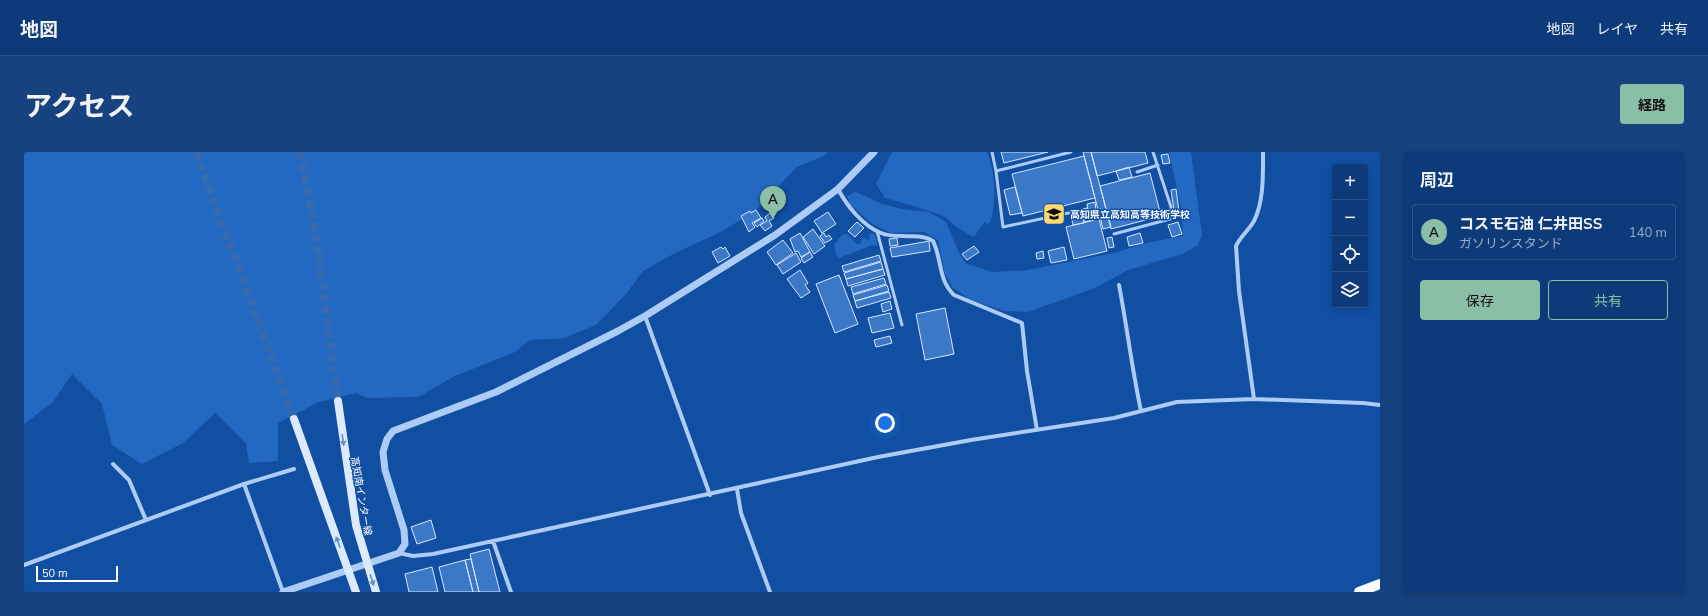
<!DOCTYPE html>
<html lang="ja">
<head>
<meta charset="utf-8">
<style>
  :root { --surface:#0d3b7a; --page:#16427f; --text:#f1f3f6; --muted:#9aadc7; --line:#2d558b; --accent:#8abfa5 }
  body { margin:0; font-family:Mulish,"Noto Sans JP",sans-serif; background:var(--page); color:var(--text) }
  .controls { position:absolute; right:12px; top:12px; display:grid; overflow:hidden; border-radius:4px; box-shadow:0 2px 6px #0003 }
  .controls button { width:36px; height:36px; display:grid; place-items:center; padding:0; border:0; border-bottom:1px solid var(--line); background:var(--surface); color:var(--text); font:20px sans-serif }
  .scale { position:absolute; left:12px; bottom:10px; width:82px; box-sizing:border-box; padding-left:4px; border:2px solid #fff; border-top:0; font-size:11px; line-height:14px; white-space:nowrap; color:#fff; -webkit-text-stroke:3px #114fa2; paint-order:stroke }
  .you { position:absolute; left:861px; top:271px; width:14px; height:14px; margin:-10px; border:3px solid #fff; border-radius:50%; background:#1a73e8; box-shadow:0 0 0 6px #1a73e833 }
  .badge { display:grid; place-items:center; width:26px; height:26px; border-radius:50%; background:var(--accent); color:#111; font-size:13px; font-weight:700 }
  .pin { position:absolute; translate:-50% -33px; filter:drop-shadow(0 1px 2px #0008) }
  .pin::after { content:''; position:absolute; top:21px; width:14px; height:12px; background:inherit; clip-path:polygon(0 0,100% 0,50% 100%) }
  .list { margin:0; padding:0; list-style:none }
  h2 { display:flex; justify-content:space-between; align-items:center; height:52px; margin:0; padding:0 16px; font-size:17px }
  h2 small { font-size:13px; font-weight:400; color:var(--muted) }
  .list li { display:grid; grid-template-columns:26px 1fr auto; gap:12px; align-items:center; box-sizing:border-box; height:56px; margin:0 8px 8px; padding:0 8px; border:1px solid var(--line); border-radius:4px }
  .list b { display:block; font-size:15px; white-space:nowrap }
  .list p { margin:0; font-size:13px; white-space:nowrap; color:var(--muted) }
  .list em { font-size:13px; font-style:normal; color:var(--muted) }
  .actions { display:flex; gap:8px; padding:12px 16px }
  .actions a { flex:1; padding:9px 0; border:1px solid var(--accent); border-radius:4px; text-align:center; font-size:14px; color:var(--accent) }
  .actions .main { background:var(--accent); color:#111 }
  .icon { flex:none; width:22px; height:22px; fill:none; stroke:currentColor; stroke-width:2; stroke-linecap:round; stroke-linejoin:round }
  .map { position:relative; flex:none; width:1356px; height:440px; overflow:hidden; border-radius:4px }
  header { display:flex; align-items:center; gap:24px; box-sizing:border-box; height:56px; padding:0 20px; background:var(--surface); border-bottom:1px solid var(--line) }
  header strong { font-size:19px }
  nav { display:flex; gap:22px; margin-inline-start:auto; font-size:14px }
  .intro { display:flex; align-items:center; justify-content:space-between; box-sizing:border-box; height:96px; padding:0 24px }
  h1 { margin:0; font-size:28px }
  .button { padding:10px 18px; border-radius:4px; background:var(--accent); color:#111; font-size:14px; font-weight:700 }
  main { display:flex; gap:24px; padding:0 24px }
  aside { flex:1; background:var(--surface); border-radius:4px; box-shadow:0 2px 6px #0003 }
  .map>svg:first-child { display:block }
  .green { fill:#2469c1 }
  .building { fill:#3b78c8; stroke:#d5e7fe }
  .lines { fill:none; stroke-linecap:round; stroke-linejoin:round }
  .secondary-tunnel { stroke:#3569b0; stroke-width:8; stroke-dasharray:8 4; stroke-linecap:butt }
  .service { stroke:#acccf5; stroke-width:3 }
  .minor { stroke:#acccf5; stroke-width:4 }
  .tertiary { stroke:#acccf5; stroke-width:7 }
  .secondary { stroke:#dceafe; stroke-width:8 }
  .primary { stroke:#fafcff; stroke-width:10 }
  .oneway { fill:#628dc7 }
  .labels { text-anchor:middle; stroke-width:3; stroke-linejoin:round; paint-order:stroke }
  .poi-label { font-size:10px; font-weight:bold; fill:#fff; stroke:#114fa2; text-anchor:start }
  .street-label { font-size:10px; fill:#fff; stroke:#114fa2 }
</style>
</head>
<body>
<header>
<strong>地図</strong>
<nav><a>地図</a><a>レイヤ</a><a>共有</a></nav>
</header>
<div class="intro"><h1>アクセス</h1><a class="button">経路</a></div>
<main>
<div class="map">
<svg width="1356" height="440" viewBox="0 0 1356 440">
  <rect width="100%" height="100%" fill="#114fa2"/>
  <path class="green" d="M 0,0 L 804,0 L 800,4 L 773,15 L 730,60 L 693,82 L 653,100 L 619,119 L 602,142 L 572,173 L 540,186 L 506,188 L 491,200 L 431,224 L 394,245 L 343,246 L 332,241 L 295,250 L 254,271 L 254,309 L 225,311 L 222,291 L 191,261 L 159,291 L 118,312 L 88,293 L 78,252 L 48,222 L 29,250 L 0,272 Z
    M 868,0 L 963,0 C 971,20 973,51 966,71 L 962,72 L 961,69 L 950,85 L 934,76 L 920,64 L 893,55 L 861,46 L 852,32 Z
    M 1145,0 L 1167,0 L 1178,83 L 1174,93 L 1158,102 L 1104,118 L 1071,136 L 1004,160 L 981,159 L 947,148 L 928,135 L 921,122 L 914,88 L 900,80 L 868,81 L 847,71 L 827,53 L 823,44 L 832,40 L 858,52 L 878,57 L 905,60 L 922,70 L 936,103 L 943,112 L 969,120 L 1003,118 L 1090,101 L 1122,91 L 1159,84 L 1157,55 Z
    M 823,82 L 833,92 L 836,92 L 839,85 L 846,89 L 845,82 L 850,82 L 853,90 L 853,94 L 848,93 L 815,106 L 812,103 L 810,93 L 818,83 Z"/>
  <path class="building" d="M 977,0 L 1024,0 L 980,11 Z
    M 1059,0 L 1067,0 L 1087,75 L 1079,77 Z
    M 1067,0 L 1121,0 L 1124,11 L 1073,24 Z
    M 1144,2 L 1146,11 L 1139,12 L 1137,3 Z
    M 1060,4 L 1071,46 L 999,64 L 988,22 Z
    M 1105,15 L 1108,25 L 1095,28 L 1092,19 Z
    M 1126,21 L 1137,64 L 1087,77 L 1076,34 Z
    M 991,35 L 998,61 L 986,63 L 980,38 Z
    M 1152,37 L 1155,59 L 1150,59 L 1147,38 Z
    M 1071,50 L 1073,67 L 1061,70 L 1059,64 L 1064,59 L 1063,52 Z
    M 732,58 L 737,66 L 728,71 L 731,75 L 725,80 L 717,64 L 726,59 L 727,61 Z
    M 804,60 L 812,72 L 798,81 L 790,69 Z
    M 746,61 L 750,66 L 745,69 L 748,74 L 741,79 L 736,73 L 743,69 L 741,65 Z
    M 1058,61 L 1060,71 L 1049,73 L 1047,64 Z
    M 738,66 L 740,69 L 733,75 L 730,71 Z
    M 1075,67 L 1083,99 L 1050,107 L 1042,75 Z
    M 833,70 L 840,76 L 831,85 L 824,79 Z
    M 1154,70 L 1158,82 L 1148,85 L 1144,73 Z
    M 789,77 L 801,94 L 790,102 L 779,85 Z
    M 776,81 L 786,100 L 777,105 L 774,99 L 771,100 L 766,87 Z
    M 800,81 L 802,85 L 805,83 L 808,87 L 801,91 L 796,84 Z
    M 1116,81 L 1119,91 L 1105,94 L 1103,85 Z
    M 1088,85 L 1090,95 L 1085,96 L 1083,86 Z
    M 873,86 L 874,93 L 866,94 L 865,87 Z
    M 759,88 L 769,101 L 752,113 L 743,100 Z
    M 905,89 L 906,99 L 868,105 L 866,96 Z
    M 950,94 L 955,100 L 943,108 L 938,102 Z
    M 697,95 L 699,97 L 701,95 L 706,104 L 694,111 L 688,100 Z
    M 1040,95 L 1043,108 L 1027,111 L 1024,99 Z
    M 1019,99 L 1020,106 L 1013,107 L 1012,101 Z
    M 786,100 L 789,105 L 780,111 L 777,106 Z
    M 772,101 L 777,110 L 759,122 L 753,113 Z
    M 855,103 L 857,109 L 820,120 L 818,114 Z
    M 857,110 L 859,117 L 822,127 L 820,121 Z
    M 859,117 L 861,123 L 824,134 L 822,127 Z
    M 776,118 L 784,131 L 781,133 L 786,140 L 777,146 L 763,127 Z
    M 815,123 L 834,172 L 811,181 L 792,132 Z
    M 860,126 L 862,132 L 829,142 L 827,135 Z
    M 863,133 L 865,139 L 831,149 L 829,143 Z
    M 865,140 L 867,146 L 833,156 L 831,149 Z
    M 866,149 L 868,157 L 859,160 L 857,152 Z
    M 921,156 L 930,202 L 901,208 L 892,162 Z
    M 866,161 L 870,176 L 848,181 L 844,166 Z
    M 866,184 L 868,191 L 852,195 L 850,188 Z
    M 407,368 L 412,386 L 393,392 L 387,375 Z
    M 465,397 L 476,440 L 455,440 L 446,402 Z
    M 447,407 L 455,440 L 449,440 L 441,408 Z
    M 441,408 L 449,440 L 421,440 L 415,415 Z
    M 408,415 L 414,440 L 385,440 L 381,422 Z"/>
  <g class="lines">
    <path class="secondary-tunnel" d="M 172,0 L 270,267
      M 276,0 L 291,77 L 314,249"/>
    <path class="service" d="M 968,0 L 972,19 L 979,75 L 1063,57
      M 972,19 L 1047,0
      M 1113,20 L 1134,13
      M 853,79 L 878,173
      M 1090,82 L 1146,67 L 1147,55 L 1129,0"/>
    <path class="minor" d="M 814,37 C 823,54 839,74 857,81 C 864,84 872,84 879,84 C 889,85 901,83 909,89 C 918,107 914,128 930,143 L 998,171 L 1003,219 L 1013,278
      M 1095,133 C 1103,175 1108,217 1117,259
      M 621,164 L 686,343
      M 1230,247 L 1215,139 L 1212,94 C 1216,85 1225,78 1230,69 C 1240,49 1239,22 1239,0
      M 89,312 L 105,328 L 122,368
      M 220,332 L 259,440
      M 713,337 L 717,361 L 746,440
      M 469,389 L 487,440
      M 375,401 L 389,404 L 409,402 L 854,305 L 947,288 L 1090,266 L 1153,250 L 1230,247 L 1339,251 L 1356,253
      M 0,413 L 220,332 L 270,317"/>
    <path class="tertiary" d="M 259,440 L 375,401 L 381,392 L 380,378 L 361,318 L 359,300 L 363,287 L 369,279 L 472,240 L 594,179 L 621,164 L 751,83 L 814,37 L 850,0"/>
    <path class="secondary" d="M 314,249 L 332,373 L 352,440
      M 270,267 L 332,440"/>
    <path class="primary" d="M 1335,440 L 1356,432"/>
  </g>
  <defs><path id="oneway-solid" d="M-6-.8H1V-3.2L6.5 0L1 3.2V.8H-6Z"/></defs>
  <g class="oneway">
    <use href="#oneway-solid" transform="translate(319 288) rotate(82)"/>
    <use href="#oneway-solid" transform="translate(314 390) rotate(-110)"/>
    <use href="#oneway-solid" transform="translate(348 428) rotate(72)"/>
  </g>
  <defs>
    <g id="school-square" transform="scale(1.15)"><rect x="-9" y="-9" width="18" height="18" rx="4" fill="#ffd770" stroke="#114fa2"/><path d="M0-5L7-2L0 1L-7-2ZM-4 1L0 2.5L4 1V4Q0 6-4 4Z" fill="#111"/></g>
  </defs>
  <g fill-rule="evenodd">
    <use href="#school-square" x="1030" y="62"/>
  </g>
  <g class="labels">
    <g class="poi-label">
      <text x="1046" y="66">高知県立高知高等技術学校</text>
    </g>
    <g class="street-label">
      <text transform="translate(338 344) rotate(80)" y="4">高知南インター線</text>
    </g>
  </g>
</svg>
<div class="controls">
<button>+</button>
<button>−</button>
<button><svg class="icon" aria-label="locate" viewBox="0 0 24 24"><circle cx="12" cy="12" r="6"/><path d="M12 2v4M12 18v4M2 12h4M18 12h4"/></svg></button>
<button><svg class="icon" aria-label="layers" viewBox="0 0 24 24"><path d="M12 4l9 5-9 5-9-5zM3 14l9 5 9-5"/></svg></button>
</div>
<div class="scale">50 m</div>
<div class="you"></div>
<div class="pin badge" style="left:749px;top:67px">A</div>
</div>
<aside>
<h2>周辺<small></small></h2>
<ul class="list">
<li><span class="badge">A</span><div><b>コスモ石油 仁井田SS</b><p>ガソリンスタンド</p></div><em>140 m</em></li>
</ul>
<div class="actions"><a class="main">保存</a><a>共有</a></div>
</aside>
</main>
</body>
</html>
